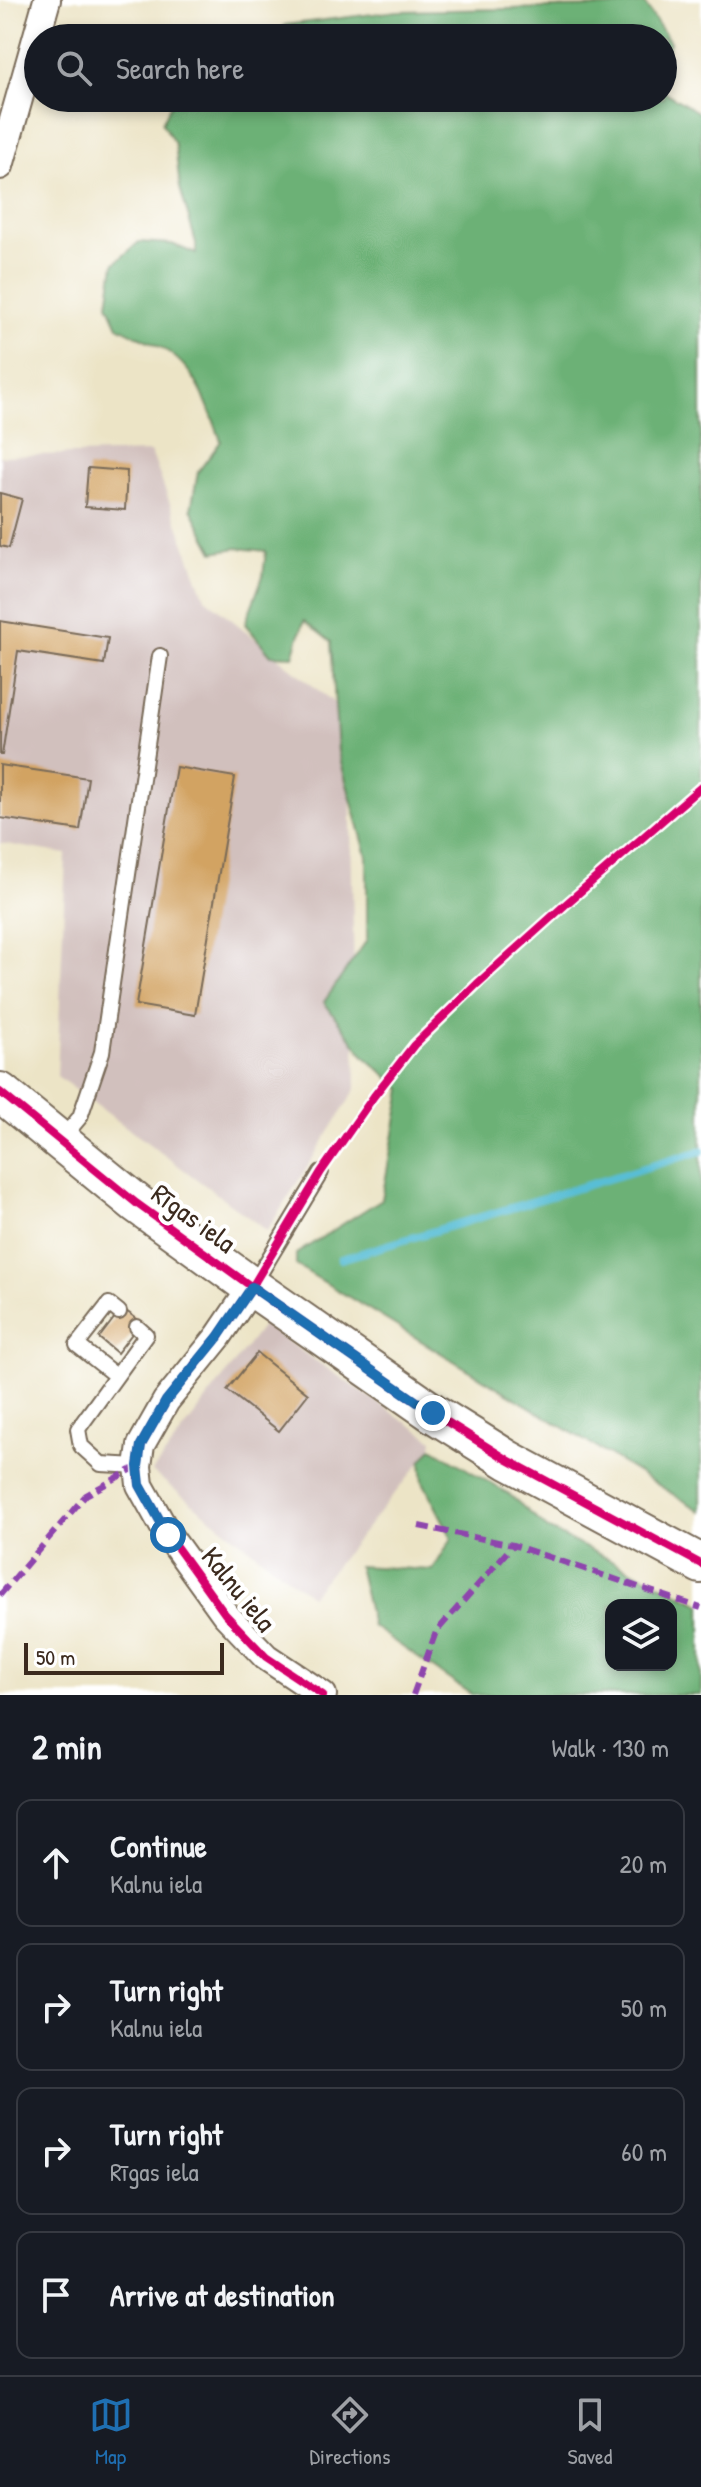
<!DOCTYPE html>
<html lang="en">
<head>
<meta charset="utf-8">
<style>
  :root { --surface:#171b24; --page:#20242c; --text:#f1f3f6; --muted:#9ea1a6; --line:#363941; --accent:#1f6fb2 }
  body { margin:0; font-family:"Patrick Hand",sans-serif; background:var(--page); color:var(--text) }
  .controls { position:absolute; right:24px; bottom:24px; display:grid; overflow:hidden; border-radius:16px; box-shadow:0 4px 12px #0003 }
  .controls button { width:72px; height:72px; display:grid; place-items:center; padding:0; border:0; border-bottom:2px solid var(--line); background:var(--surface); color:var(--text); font:40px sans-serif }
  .scale { position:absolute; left:24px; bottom:20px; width:200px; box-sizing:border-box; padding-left:8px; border:4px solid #3b2a1e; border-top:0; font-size:22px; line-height:28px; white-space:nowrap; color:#3b2a1e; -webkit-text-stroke:6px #fff; paint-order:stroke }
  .stop { position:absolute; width:24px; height:24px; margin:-18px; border:6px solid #1f6fb2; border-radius:50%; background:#fff }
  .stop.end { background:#1f6fb2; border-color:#fff; box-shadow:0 2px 8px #0008 }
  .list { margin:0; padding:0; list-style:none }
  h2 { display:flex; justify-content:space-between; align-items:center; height:104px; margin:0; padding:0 32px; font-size:34px }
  h2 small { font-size:26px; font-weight:400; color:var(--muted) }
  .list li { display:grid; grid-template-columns:52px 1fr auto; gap:24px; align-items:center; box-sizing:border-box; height:128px; margin:0 16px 16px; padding:0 16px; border:2px solid var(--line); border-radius:16px }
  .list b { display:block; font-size:30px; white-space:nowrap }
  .list p { margin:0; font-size:26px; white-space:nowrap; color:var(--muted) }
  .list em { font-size:26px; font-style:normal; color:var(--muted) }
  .icon { flex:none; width:44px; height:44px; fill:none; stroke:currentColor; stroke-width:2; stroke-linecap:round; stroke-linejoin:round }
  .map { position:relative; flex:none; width:701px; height:1695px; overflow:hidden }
  .search { position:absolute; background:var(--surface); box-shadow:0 4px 12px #0003; left:24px; right:24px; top:24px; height:88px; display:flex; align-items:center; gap:20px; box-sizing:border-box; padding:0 28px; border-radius:44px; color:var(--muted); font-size:30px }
  .sheet { height:680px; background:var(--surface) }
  nav { display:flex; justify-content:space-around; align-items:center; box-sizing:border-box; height:112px; border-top:2px solid var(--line); background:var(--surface); font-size:22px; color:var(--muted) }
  nav a { display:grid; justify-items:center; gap:4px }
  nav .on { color:var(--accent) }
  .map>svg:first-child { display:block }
  .industrial { fill:#d1c0bd }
  .forest { fill:#6cb176; stroke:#546e4a; stroke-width:2; fill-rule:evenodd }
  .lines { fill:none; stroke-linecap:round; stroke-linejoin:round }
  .stream { stroke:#58bed6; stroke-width:8 }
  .building { fill:#d2a362 }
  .lane-casing { stroke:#796b59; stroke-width:18 }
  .street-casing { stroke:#796b59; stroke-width:30 }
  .secondary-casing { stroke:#796b59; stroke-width:42 }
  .lane { stroke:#fff; stroke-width:14 }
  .street { stroke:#fff; stroke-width:26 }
  .secondary { stroke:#fff; stroke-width:38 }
  .quiet { stroke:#8e44ad; stroke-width:6; stroke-dasharray:12 6; stroke-linecap:butt }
  .cycleway-casing { stroke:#fff; stroke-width:13 }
  .cycleway { stroke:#d6006c; stroke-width:8 }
  .route { stroke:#1f6fb2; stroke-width:10 }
  .labels { text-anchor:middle; stroke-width:8; stroke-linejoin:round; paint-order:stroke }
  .street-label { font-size:28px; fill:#3b2a1e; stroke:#fff }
</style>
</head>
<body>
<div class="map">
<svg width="701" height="1695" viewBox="0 0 701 1695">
  <rect width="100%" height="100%" fill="#fff"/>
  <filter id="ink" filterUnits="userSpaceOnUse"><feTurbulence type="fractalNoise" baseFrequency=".0125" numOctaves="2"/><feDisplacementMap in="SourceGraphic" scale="16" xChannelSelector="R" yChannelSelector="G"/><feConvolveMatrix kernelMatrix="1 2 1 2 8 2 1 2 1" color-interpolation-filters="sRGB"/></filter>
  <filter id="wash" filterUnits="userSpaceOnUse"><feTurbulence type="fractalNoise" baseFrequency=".006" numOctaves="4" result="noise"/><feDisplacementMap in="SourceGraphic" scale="32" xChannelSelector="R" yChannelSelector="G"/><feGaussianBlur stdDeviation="1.8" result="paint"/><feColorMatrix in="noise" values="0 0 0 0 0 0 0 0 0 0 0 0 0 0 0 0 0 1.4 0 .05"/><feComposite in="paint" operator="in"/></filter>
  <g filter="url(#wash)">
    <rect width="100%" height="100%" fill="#ece4c6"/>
    <path class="industrial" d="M 151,452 L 205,598 L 349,715 L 356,1089 L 267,1231 L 57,1076 L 66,854 L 0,843 L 0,456 Z
      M 263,1325 L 433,1440 L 432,1448 L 311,1596 L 152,1472 Z"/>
    <path class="forest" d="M 644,3 L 670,42 L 663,67 L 663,38 L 273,38 L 285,25 L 397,11 L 607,7 Z
      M 663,91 L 701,114 L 701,1511 L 296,1265 L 296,1254 L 382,1199 L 402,1089 L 365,1057 L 324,1002 L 367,940 L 367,856 L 338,752 L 331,642 L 304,621 L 293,656 L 271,655 L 245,624 L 263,576 L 266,551 L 237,548 L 214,552 L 191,509 L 198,472 L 221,441 C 208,405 197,368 162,348 C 148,340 132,334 118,326 L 108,304 L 114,264 L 139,242 L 172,244 L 196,254 L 196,243 L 180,188 L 175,144 L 162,123 L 174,98 L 663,98 Z
      M 432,1448 L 510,1495 L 549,1530 L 701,1604 L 701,1695 L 472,1695 L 372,1626 L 358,1566 L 433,1570 L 452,1538 L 423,1482 L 421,1462 ZM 671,1605 L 671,1665 L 611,1665 L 611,1605 Z"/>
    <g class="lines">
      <path class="stream" d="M 341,1259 L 701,1151"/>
    </g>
    <g id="blocks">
      <path class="building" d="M 88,468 L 127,471 L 125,510 L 85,507 Z
        M 0,493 L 22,499 L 9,548 L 0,546 Z
        M 0,621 L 108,638 L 104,664 L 18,651 L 2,755 L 0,755 Z
        M 0,765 L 88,778 L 80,830 L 0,818 Z
        M 176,767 L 235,777 L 195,1015 L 136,1005 Z
        M 122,1308 L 141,1322 L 117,1353 L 99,1338 Z
        M 257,1353 L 308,1394 L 279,1431 L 227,1390 Z"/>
    </g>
  </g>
  <g filter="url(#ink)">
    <use href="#blocks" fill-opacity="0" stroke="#796b59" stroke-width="2"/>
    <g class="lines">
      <g class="lane-casing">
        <path id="lane" d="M 60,1141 L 80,1117 L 102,1052 L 160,656
          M 253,1285 L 321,1172
          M 137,1327 L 146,1335 L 78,1429 L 81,1446 L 101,1464 L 138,1466
          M 116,1376 L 77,1345 L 109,1304 L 119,1312"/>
      </g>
      <g class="street-casing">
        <path id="street" d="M 0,166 L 47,0
          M 252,1287 L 218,1337 L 166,1401 L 141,1445 L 138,1466 L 140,1485 L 168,1535 L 225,1614 L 266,1657 L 323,1695"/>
      </g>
      <g class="secondary-casing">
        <path id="secondary" d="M 0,1092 L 136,1203 L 252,1287 L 433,1413 L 508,1460 L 701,1564"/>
      </g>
      <use href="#lane" class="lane"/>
      <use href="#street" class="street"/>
      <use href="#secondary" class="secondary"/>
      <path class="quiet" d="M 419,1526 L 513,1545 L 701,1608
        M 0,1595 L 86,1495 L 138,1466
        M 413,1695 L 436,1632 L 513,1545"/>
      <g class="cycleway-casing">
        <path id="cycleway" d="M 0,1092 L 136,1203 L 252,1287 L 433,1413 L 508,1460 L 701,1564
          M 323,1695 L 266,1657 L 225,1614 L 168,1535 L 140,1485 L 138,1466 L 141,1445 L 166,1401 L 218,1337 L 252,1287 L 321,1172 L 374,1096 L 414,1045 L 477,984 L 566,904 L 701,787"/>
      </g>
      <use href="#cycleway" class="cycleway"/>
    </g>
  </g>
  <g class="lines" filter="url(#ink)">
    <path class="route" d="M 168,1535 L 140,1485 L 138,1466 L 141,1445 L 166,1401 L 218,1337 L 252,1287 L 433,1413"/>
  </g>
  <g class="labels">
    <g class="street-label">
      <text transform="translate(194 1218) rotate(36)" y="10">Rīgas iela</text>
      <text transform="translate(239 1589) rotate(51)" y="10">Kalnu iela</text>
    </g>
  </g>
</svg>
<div class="controls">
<button><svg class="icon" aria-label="layers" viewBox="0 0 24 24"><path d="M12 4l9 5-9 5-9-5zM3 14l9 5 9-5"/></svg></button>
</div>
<div class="scale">50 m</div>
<div class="stop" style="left:168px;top:1535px"></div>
<div class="stop end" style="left:433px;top:1413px"></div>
<div class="search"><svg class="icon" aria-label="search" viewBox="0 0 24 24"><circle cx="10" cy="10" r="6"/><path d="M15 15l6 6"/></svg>Search here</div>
</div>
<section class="sheet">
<h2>2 min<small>Walk · 130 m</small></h2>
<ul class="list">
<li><svg class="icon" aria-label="ahead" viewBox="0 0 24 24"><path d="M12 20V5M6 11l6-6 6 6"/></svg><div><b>Continue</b><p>Kalnu iela</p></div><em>20 m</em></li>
<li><svg class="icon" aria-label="right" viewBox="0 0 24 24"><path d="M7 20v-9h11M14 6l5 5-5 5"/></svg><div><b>Turn right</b><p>Kalnu iela</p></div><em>50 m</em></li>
<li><svg class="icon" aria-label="right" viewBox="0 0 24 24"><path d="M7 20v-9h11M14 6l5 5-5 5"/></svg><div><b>Turn right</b><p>Rīgas iela</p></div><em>60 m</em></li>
<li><svg class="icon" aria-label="arrive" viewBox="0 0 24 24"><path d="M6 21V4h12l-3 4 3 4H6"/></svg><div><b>Arrive at destination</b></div></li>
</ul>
</section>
<nav>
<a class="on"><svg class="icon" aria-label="map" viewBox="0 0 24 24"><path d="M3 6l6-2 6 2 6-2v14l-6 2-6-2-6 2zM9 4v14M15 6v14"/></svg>Map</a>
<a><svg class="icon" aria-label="directions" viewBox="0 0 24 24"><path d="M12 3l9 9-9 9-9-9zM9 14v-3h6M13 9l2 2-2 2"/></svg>Directions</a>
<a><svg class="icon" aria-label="saved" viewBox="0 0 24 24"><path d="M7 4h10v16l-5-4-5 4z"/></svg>Saved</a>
</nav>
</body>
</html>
